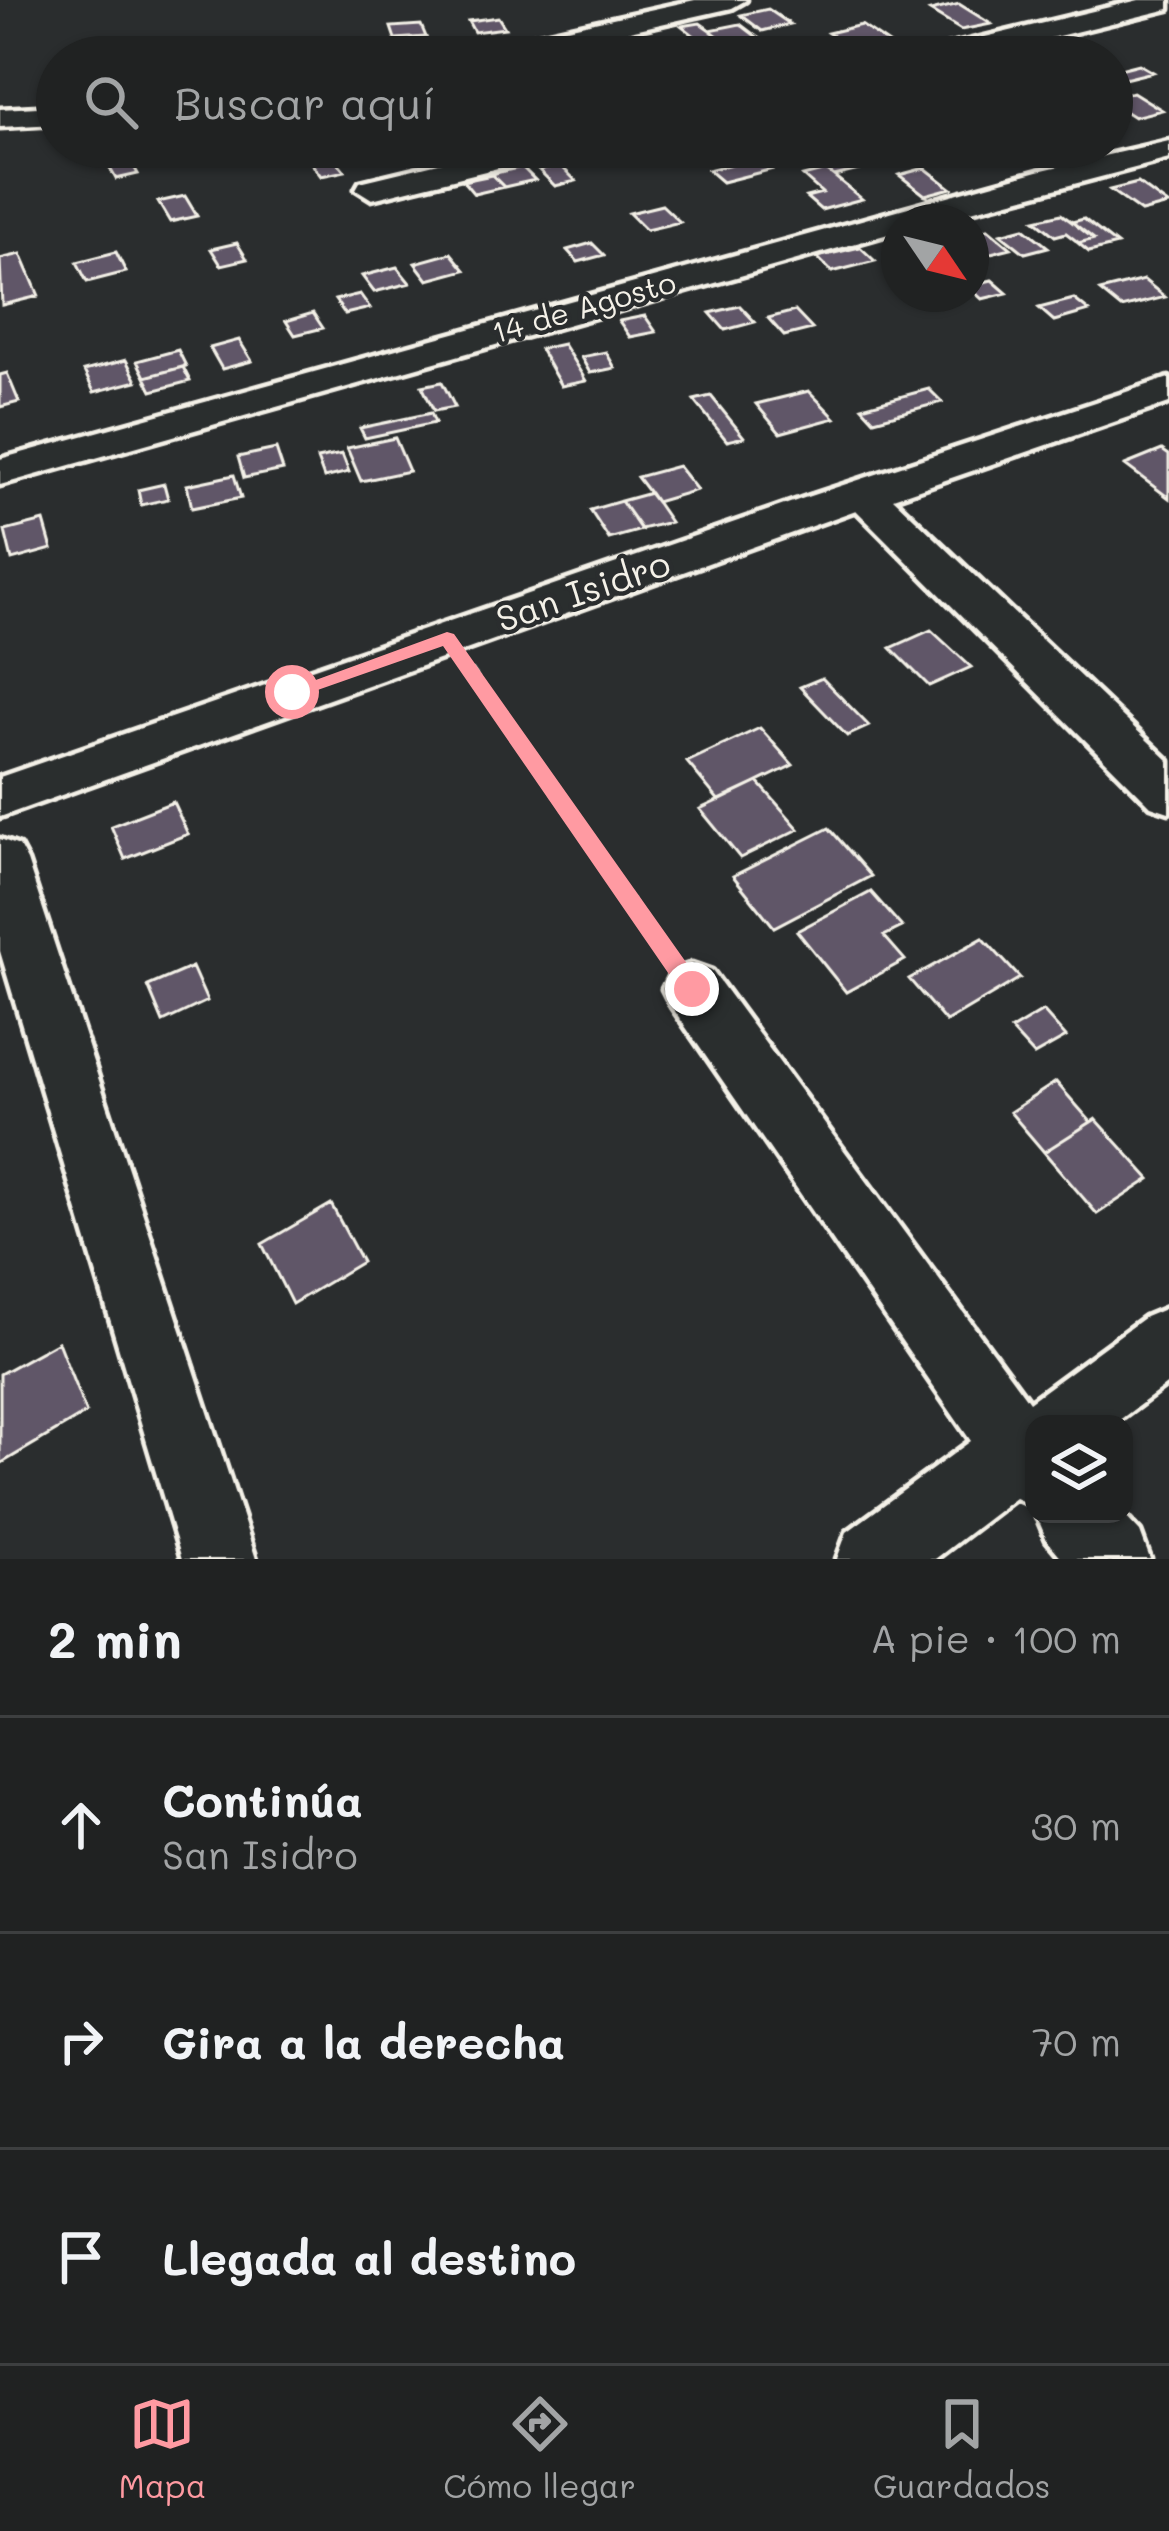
<!DOCTYPE html>
<html lang="es">
<head>
<meta charset="utf-8">
<style>
  :root { --surface:#202222; --page:#2d2f2f; --text:#f1f3f6; --muted:#a2a4a5; --line:#3d3f40; --accent:#ff9aa2 }
  body { margin:0; font-family:Mali,sans-serif; background:var(--page); color:var(--text) }
  .controls { position:absolute; right:36px; bottom:36px; display:grid; overflow:hidden; border-radius:24px; box-shadow:0 3px 9px #0004 }
  .controls button { width:108px; height:108px; display:grid; place-items:center; padding:0; border:0; border-bottom:3px solid var(--line); background:var(--surface); color:var(--text); font:60px sans-serif }
  .compass { position:absolute; left:881px; top:204px; width:108px; height:108px; border-radius:50%; background:var(--surface); box-shadow:0 3px 9px #0004; rotate:125deg }
  .stop { position:absolute; width:36px; height:36px; margin:-27px; border:9px solid #ff9aa2; border-radius:50%; background:#fff }
  .stop.end { background:#ff9aa2; border-color:#fff; box-shadow:0 3px 12px #0008 }
  .list { margin:0; padding:0; list-style:none }
  h2 { display:flex; justify-content:space-between; align-items:center; height:156px; margin:0; padding:0 48px; font-size:51px }
  h2 small { font-size:39px; font-weight:400; color:var(--muted) }
  .list li { display:grid; grid-template-columns:78px 1fr auto; gap:36px; align-items:center; box-sizing:border-box; height:216px; padding:0 48px; border-top:3px solid var(--line) }
  .list b { display:block; font-size:45px; white-space:nowrap }
  .list p { margin:0; font-size:39px; white-space:nowrap; color:var(--muted) }
  .list em { font-size:39px; font-style:normal; color:var(--muted) }
  .icon { flex:none; width:66px; height:66px; fill:none; stroke:currentColor; stroke-width:2; stroke-linecap:round; stroke-linejoin:round }
  .map { position:relative; flex:none; width:1169px; height:1559px; overflow:hidden }
  .search { position:absolute; background:var(--surface); box-shadow:0 3px 9px #0004; left:36px; right:36px; top:36px; height:132px; display:flex; align-items:center; gap:30px; box-sizing:border-box; padding:0 42px; border-radius:66px; color:var(--muted); font-size:45px }
  .sheet { height:804px; background:var(--surface) }
  nav { display:flex; justify-content:space-around; align-items:center; box-sizing:border-box; height:168px; border-top:3px solid var(--line); background:var(--surface); font-size:33px; color:var(--muted) }
  nav a { display:grid; justify-items:center; gap:6px }
  nav .on { color:var(--accent) }
  .map>svg:first-child { display:block }
  .building { fill:#615767; stroke:#f4f1e8; stroke-width:3 }
  .lines { fill:none; stroke-linecap:round; stroke-linejoin:round }
  .minor-casing { stroke:#f4f1e8; stroke-width:9 }
  .path { stroke:#f4f1e8; stroke-width:8; stroke-dasharray:12 9; stroke-linecap:butt }
  .minor { fill:#2a2d2e; fill-rule:evenodd }
  .route { fill:#ff9aa2 }
  .labels { text-anchor:middle; stroke-width:9; stroke-linejoin:round; paint-order:stroke }
  .far-street-label { font-size:30px; fill:#f4f1e8; stroke:#2a2d2e }
  .street-label { font-size:36px; fill:#f4f1e8; stroke:#2a2d2e }
</style>
</head>
<body>
<div class="map">
<svg width="1169" height="1559" viewBox="0 0 1169 1559">
  <rect width="100%" height="100%" fill="#2a2d2e"/>
  <filter id="ink" filterUnits="userSpaceOnUse"><feTurbulence type="fractalNoise" baseFrequency=".00833" numOctaves="2"/><feDisplacementMap in="SourceGraphic" scale="24" xChannelSelector="R" yChannelSelector="G"/><feConvolveMatrix kernelMatrix="1 2 1 2 8 2 1 2 1" color-interpolation-filters="sRGB"/></filter>
  <g filter="url(#ink)">
    <path class="building" d="M 959,4 L 991,24 L 961,30 L 930,11 Z
      M 768,9 L 790,24 L 762,31 L 741,15 Z
      M 498,17 L 505,28 L 474,32 L 468,21 Z
      M 700,23 L 710,30 L 724,41 L 706,45 L 682,26 Z
      M 740,24 L 761,40 L 731,46 L 710,30 Z
      M 421,25 L 426,37 L 395,39 L 391,27 Z
      M 861,25 L 889,44 L 855,51 L 828,33 Z
      M 1139,64 L 1153,72 L 1112,82 L 1112,71 Z
      M 1133,92 L 1162,110 L 1134,117 L 1112,103 L 1112,98 Z
      M 206,147 L 213,157 L 174,166 L 166,154 Z
      M 679,147 L 708,147 L 719,157 L 696,162 Z
      M 896,147 L 938,147 L 947,153 L 916,161 Z
      M 847,152 L 867,168 L 834,176 L 814,160 Z
      M 332,155 L 345,171 L 321,176 L 309,160 Z
      M 128,156 L 138,174 L 116,179 L 106,161 Z
      M 759,157 L 773,169 L 722,182 L 708,170 Z
      M 560,165 L 576,181 L 555,186 L 539,170 Z
      M 522,167 L 535,180 L 504,187 L 491,174 Z
      M 925,168 L 951,188 L 925,195 L 899,175 Z
      M 826,170 L 834,176 L 862,199 L 821,210 L 806,197 L 822,193 L 803,176 Z
      M 492,175 L 504,187 L 474,194 L 463,181 Z
      M 1138,183 L 1168,205 L 1141,212 L 1110,190 Z
      M 185,196 L 197,216 L 170,222 L 158,202 Z
      M 662,205 L 680,222 L 646,230 L 629,213 Z
      M 1061,214 L 1072,222 L 1094,239 L 1079,243 L 1066,233 L 1055,236 L 1035,220 Z
      M 1084,219 L 1117,245 L 1089,252 L 1078,243 L 1094,239 L 1072,222 Z
      M 1024,228 L 1048,247 L 1025,253 L 1001,234 Z
      M 988,229 L 1011,248 L 979,256 L 971,249 L 971,233 Z
      M 237,243 L 247,259 L 221,265 L 211,249 Z
      M 592,243 L 604,255 L 578,262 L 567,250 Z
      M 860,247 L 875,261 L 832,272 L 817,257 Z
      M 116,252 L 126,272 L 87,282 L 77,262 Z
      M 451,253 L 465,270 L 428,280 L 415,263 Z
      M 21,254 L 39,296 L 2,305 L 0,259 Z
      M 397,267 L 410,283 L 374,292 L 362,276 Z
      M 992,280 L 1007,293 L 982,299 L 971,289 L 971,285 Z
      M 1144,280 L 1165,297 L 1121,308 L 1100,291 Z
      M 360,294 L 370,308 L 345,314 L 335,300 Z
      M 1074,299 L 1089,311 L 1054,321 L 1039,308 Z
      M 740,306 L 755,322 L 725,330 L 710,313 Z
      M 795,311 L 812,329 L 784,336 L 768,318 Z
      M 313,313 L 323,328 L 295,335 L 286,321 Z
      M 645,316 L 656,332 L 630,337 L 619,321 Z
      M 239,340 L 252,361 L 222,369 L 210,348 Z
      M 563,344 L 586,381 L 561,386 L 540,349 Z
      M 178,350 L 186,366 L 145,377 L 137,361 Z
      M 606,352 L 615,368 L 590,373 L 581,357 Z
      M 126,360 L 137,381 L 94,392 L 84,371 Z
      M 183,367 L 190,381 L 152,391 L 145,377 Z
      M 7,373 L 19,402 L 0,407 L 0,375 Z
      M 442,382 L 455,407 L 434,411 L 422,386 Z
      M 929,389 L 942,402 L 874,420 L 862,407 Z
      M 809,391 L 835,418 L 780,433 L 756,404 Z
      M 711,396 L 744,437 L 727,441 L 694,400 Z
      M 431,413 L 435,423 L 365,438 L 360,428 Z
      M 395,438 L 409,471 L 361,481 L 347,448 Z
      M 276,449 L 283,470 L 244,478 L 238,457 Z
      M 1162,450 L 1169,455 L 1169,498 L 1125,465 Z
      M 342,454 L 349,472 L 324,478 L 317,459 Z
      M 678,466 L 697,490 L 656,502 L 637,477 Z
      M 234,475 L 241,498 L 192,508 L 187,485 Z
      M 164,484 L 168,499 L 141,505 L 138,490 Z
      M 650,493 L 670,522 L 641,529 L 621,501 Z
      M 621,501 L 641,530 L 609,539 L 590,510 Z
      M 44,521 L 52,549 L 12,560 L 5,531 Z
      M 931,630 L 971,667 L 929,686 L 891,648 Z
      M 822,678 L 869,726 L 847,736 L 800,687 Z
      M 760,728 L 793,765 L 719,801 L 687,762 Z
      M 758,782 L 799,829 L 740,858 L 700,809 Z
      M 173,802 L 188,834 L 125,859 L 111,826 Z
      M 829,828 L 871,876 L 774,927 L 733,876 Z
      M 871,892 L 902,927 L 884,936 L 905,960 L 846,992 L 797,931 Z
      M 983,938 L 1020,978 L 946,1022 L 909,979 Z
      M 192,967 L 207,1001 L 163,1022 L 148,986 Z
      M 1043,1011 L 1066,1037 L 1034,1055 L 1011,1030 Z
      M 1056,1082 L 1091,1122 L 1044,1152 L 1010,1112 Z
      M 1096,1119 L 1150,1179 L 1097,1214 L 1044,1152 Z
      M 331,1204 L 362,1262 L 292,1304 L 262,1244 Z
      M 58,1342 L 86,1413 L 0,1464 L 0,1374 Z"/>
    <g class="lines">
      <g class="minor-casing">
        <path id="minor" d="M 695,0 L 746,0 L 732,8 L 514,57 L 462,57 L 476,48 Z
          M 1139,0 L 1169,0 L 1169,9 L 972,57 L 923,57 L 927,51 Z
          M 57,106 L 57,124 L 0,127 L 0,109 Z
          M 1169,141 L 1169,159 L 929,222 L 899,222 L 899,231 L 0,485 L 0,459 L 1038,171 Z
          M 505,147 L 560,147 L 555,154 L 372,199 L 356,189 L 360,182 Z
          M 1169,378 L 1169,403 L 893,498 L 1169,761 L 1169,812 L 1151,806 L 856,510 L 0,817 L 0,777 L 810,496 Z
          M 0,839 L 19,846 L 27,861 L 256,1559 L 182,1559 L 0,951 Z
          M 692,964 L 712,971 L 1029,1402 L 1145,1317 L 1169,1307 L 1169,1383 L 1114,1424 L 1034,1424 L 1034,1506 L 1015,1498 L 935,1559 L 837,1559 L 847,1532 L 971,1441 L 672,1007 L 663,989 L 672,971 Z
          M 1036,1514 L 1123,1514 L 1140,1532 L 1150,1559 L 1063,1559 L 1047,1540 Z"/>
      </g>
      <path class="path" d="M 470,670 L 667,954"/>
      <use href="#minor" class="minor"/>
    </g>
  </g>
  <path class="route" d="M 447,632 L 454,634 L 700,982 L 700,996 L 684,996 L 443,646 L 292,699 L 283,692 Z"/>
  <g class="labels">
    <g class="far-street-label">
      <text transform="translate(584 308) rotate(-16)" y="10">14 de Agosto</text>
    </g>
    <g class="street-label">
      <text transform="translate(583 591) rotate(-19)" y="13">San Isidro</text>
    </g>
  </g>
</svg>
<div class="controls">
<button><svg class="icon" aria-label="layers" viewBox="0 0 24 24"><path d="M12 4l9 5-9 5-9-5zM3 14l9 5 9-5"/></svg></button>
</div>
<svg class="compass" viewBox="-18 -18 36 36"><path d="M0-13l5 13h-10z" fill="#e53935"/><path d="M0 13l5-13h-10z" fill="#a2a4a5"/></svg>
<div class="stop" style="left:292px;top:692px"></div>
<div class="stop end" style="left:692px;top:989px"></div>
<div class="search"><svg class="icon" aria-label="search" viewBox="0 0 24 24"><circle cx="10" cy="10" r="6"/><path d="M15 15l6 6"/></svg>Buscar aquí</div>
</div>
<section class="sheet">
<h2>2 min<small>A pie · 100 m</small></h2>
<ul class="list">
<li><svg class="icon" aria-label="ahead" viewBox="0 0 24 24"><path d="M12 20V5M6 11l6-6 6 6"/></svg><div><b>Continúa</b><p>San Isidro</p></div><em>30 m</em></li>
<li><svg class="icon" aria-label="right" viewBox="0 0 24 24"><path d="M7 20v-9h11M14 6l5 5-5 5"/></svg><div><b>Gira a la derecha</b></div><em>70 m</em></li>
<li><svg class="icon" aria-label="arrive" viewBox="0 0 24 24"><path d="M6 21V4h12l-3 4 3 4H6"/></svg><div><b>Llegada al destino</b></div></li>
</ul>
</section>
<nav>
<a class="on"><svg class="icon" aria-label="map" viewBox="0 0 24 24"><path d="M3 6l6-2 6 2 6-2v14l-6 2-6-2-6 2zM9 4v14M15 6v14"/></svg>Mapa</a>
<a><svg class="icon" aria-label="directions" viewBox="0 0 24 24"><path d="M12 3l9 9-9 9-9-9zM9 14v-3h6M13 9l2 2-2 2"/></svg>Cómo llegar</a>
<a><svg class="icon" aria-label="saved" viewBox="0 0 24 24"><path d="M7 4h10v16l-5-4-5 4z"/></svg>Guardados</a>
</nav>
</body>
</html>
